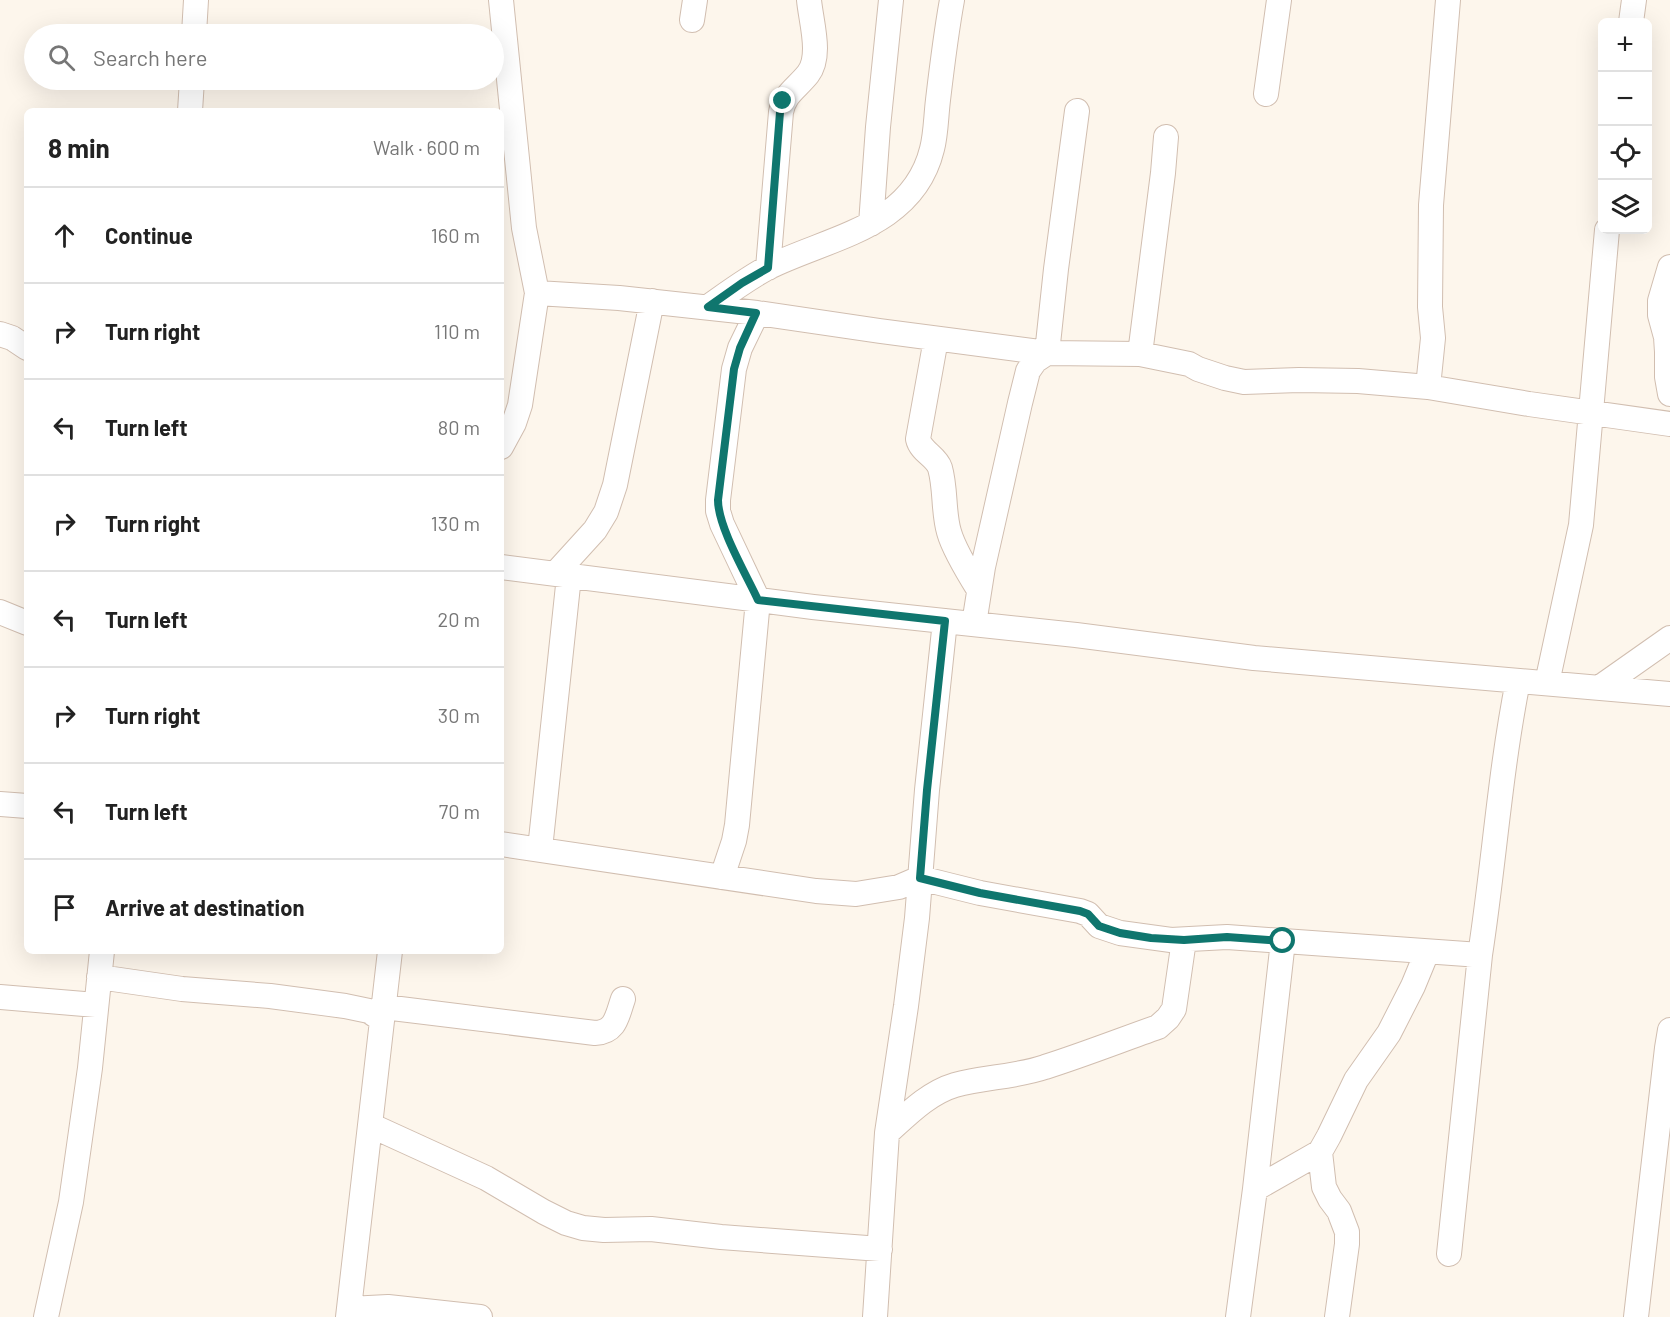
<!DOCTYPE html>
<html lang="en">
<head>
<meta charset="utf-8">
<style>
  :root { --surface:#fff; --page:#f2f2f2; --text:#222; --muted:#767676; --line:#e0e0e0 }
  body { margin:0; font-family:Barlow,sans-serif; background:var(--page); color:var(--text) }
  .controls { position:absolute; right:18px; top:18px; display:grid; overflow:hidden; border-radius:9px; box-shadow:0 6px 24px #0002 }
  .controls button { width:54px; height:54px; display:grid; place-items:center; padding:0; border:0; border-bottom:2px solid var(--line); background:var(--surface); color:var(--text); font:30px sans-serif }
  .stop { position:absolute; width:18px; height:18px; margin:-14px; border:4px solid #0f766e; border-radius:50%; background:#fff }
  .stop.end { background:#0f766e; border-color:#fff; box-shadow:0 2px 6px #0008 }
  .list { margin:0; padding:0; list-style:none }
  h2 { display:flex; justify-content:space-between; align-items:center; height:78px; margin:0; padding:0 24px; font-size:26px }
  h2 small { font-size:20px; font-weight:400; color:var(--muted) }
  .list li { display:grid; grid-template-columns:39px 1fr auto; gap:18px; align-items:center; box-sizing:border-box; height:96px; padding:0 24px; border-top:2px solid var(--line) }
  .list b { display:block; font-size:22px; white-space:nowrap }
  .list em { font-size:20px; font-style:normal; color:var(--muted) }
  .icon { flex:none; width:33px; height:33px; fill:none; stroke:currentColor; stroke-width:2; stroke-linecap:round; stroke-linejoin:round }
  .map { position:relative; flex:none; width:1670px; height:1317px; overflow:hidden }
  .search { position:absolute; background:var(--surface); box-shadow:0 6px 24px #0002; left:24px; top:24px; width:480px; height:66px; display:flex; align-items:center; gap:15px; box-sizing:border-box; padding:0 21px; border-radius:33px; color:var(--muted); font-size:22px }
  .panel { position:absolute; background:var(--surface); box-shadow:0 6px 24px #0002; left:24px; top:108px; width:480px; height:846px; border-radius:9px }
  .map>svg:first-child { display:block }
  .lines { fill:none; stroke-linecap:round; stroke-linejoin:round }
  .minor-casing { stroke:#d1beb0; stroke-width:26 }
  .minor { stroke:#fff; stroke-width:24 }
  .route { stroke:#0f766e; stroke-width:8 }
</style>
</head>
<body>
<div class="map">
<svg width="1670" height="1317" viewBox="0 0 1670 1317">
  <rect width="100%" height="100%" fill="#fdf6ec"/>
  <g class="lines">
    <g class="minor-casing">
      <path id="minor" d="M 501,0 L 524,228 L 537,293 L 520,405 L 514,423 L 501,447
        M 692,20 L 695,0
        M 1631,22 L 1634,0
        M 194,34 L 196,0
        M 1266,94 L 1279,0
        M 190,111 L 192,80
        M 871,224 L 878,127 L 891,0
        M 1670,267 L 1660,301 L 1660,315 L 1666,337 L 1667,352 L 1667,377 L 1670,394
        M 768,268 L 781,112 C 785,93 796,89 808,74 C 822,56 811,22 809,0
        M 537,293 L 619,298 L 757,313 L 880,331 L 1047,353 L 1140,354 L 1189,364 L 1198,369 L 1225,378 L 1244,382 L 1299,380 L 1358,381 L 1428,387 L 1433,338 L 1430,307 L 1431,205 L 1448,0
        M 708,307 C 728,293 748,278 769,267 C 830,237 913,227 932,149 C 936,134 936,116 938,100 C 942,66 946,33 952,0
        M 0,334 L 12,338 L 27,348
        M 936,339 L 918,439 C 921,452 936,456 940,468 C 946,489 943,512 949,532 C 954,550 969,574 979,590
        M 1140,354 L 1163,173 L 1166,137
        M 1428,387 L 1529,404 L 1670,424
        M 501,567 L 813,607 L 1076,635 L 1254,658 L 1670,694
        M 555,574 L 595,530 L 606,512 L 615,485 L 652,301
        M 0,612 L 27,623
        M 974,624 L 983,567 L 1020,403 L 1028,371 L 1035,361 L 1047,353 L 1056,269 L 1077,111
        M 1547,683 L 1581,525 L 1607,230
        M 1599,688 L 1670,638
        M 0,804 L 27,806
        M 501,844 L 816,891 L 856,894 L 899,887 L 920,878 L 980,893 L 1080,911 L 1088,914 L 1099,926 L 1120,933 L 1171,940 L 1227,937 L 1480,955 C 1494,864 1500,771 1518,681
        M 540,849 L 569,576
        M 722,877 L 734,841 L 737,825 L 758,600 L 722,524 L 718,511 L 718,500 L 734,369 L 740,348 L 757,313
        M 99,977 L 182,989 L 270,996 L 345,1006 L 369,1011 L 382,1020
        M 0,997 L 96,1005
        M 384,1007 L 595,1033 C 616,1032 617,1016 623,999
        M 370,1125 L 486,1178 L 544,1212 L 566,1223 L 583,1228 L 604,1230 L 651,1229 L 721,1237 L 880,1249
        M 887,1133 C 907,1115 928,1093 955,1085 C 984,1077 1016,1077 1045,1067 C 1083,1055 1121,1040 1158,1027 L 1168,1018 L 1174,1009 L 1184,940
        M 1320,1152 L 1324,1187 L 1330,1199 L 1339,1211 L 1347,1232 L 1347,1244 L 1337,1317
        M 1255,1189 L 1283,941
        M 1449,1254 L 1480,955
        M 349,1309 L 388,1307 L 480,1317
        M 46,1317 L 71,1202 L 90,1068 L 102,951
        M 348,1317 L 390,951
        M 875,1317 L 887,1133 L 906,1006 L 917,918 L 927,790 L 945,621
        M 1238,1317 L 1255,1189 L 1320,1152 L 1329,1136 L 1356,1080 L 1389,1033 L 1413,986 L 1427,952
        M 1636,1317 L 1667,1048 L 1670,1030"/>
    </g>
    <use href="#minor" class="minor"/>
  </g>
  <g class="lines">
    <path class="route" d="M 783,101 L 780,112 L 768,268 L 742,283 L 708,307 L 756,313 L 740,348 L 734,369 L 718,500 C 718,527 746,574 758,600 L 945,621 L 927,790 L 920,878 L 980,893 L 1080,911 L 1088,914 L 1099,926 L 1120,933 L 1151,938 L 1184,940 L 1227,937 L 1283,941"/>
  </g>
</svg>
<div class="controls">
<button>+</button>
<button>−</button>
<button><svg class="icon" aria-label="locate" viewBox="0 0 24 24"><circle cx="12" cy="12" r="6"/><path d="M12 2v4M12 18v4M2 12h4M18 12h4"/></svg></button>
<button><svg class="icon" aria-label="layers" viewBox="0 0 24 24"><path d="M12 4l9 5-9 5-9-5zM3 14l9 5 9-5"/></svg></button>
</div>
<div class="stop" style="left:1283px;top:941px"></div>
<div class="stop end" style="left:783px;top:101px"></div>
<div class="search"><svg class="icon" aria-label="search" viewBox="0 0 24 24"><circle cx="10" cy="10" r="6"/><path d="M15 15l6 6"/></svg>Search here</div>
<section class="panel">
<h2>8 min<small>Walk · 600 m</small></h2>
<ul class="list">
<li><svg class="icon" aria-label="ahead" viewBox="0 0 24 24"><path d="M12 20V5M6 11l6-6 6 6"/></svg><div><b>Continue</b></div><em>160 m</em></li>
<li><svg class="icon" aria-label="right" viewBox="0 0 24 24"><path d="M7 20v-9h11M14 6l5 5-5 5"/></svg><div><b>Turn right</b></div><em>110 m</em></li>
<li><svg class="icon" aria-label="left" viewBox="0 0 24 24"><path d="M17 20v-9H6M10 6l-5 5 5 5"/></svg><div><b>Turn left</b></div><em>80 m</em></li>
<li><svg class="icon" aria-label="right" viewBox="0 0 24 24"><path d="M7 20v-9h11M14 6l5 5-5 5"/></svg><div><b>Turn right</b></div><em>130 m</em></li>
<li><svg class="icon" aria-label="left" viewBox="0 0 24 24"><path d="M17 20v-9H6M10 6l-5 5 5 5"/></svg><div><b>Turn left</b></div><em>20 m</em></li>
<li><svg class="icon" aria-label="right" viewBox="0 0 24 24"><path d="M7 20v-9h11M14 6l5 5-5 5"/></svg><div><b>Turn right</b></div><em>30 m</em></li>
<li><svg class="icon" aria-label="left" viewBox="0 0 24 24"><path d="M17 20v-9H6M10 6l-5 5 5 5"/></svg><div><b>Turn left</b></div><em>70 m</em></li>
<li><svg class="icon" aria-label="arrive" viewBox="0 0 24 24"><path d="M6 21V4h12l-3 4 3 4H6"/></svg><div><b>Arrive at destination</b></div></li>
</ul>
</section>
</div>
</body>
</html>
